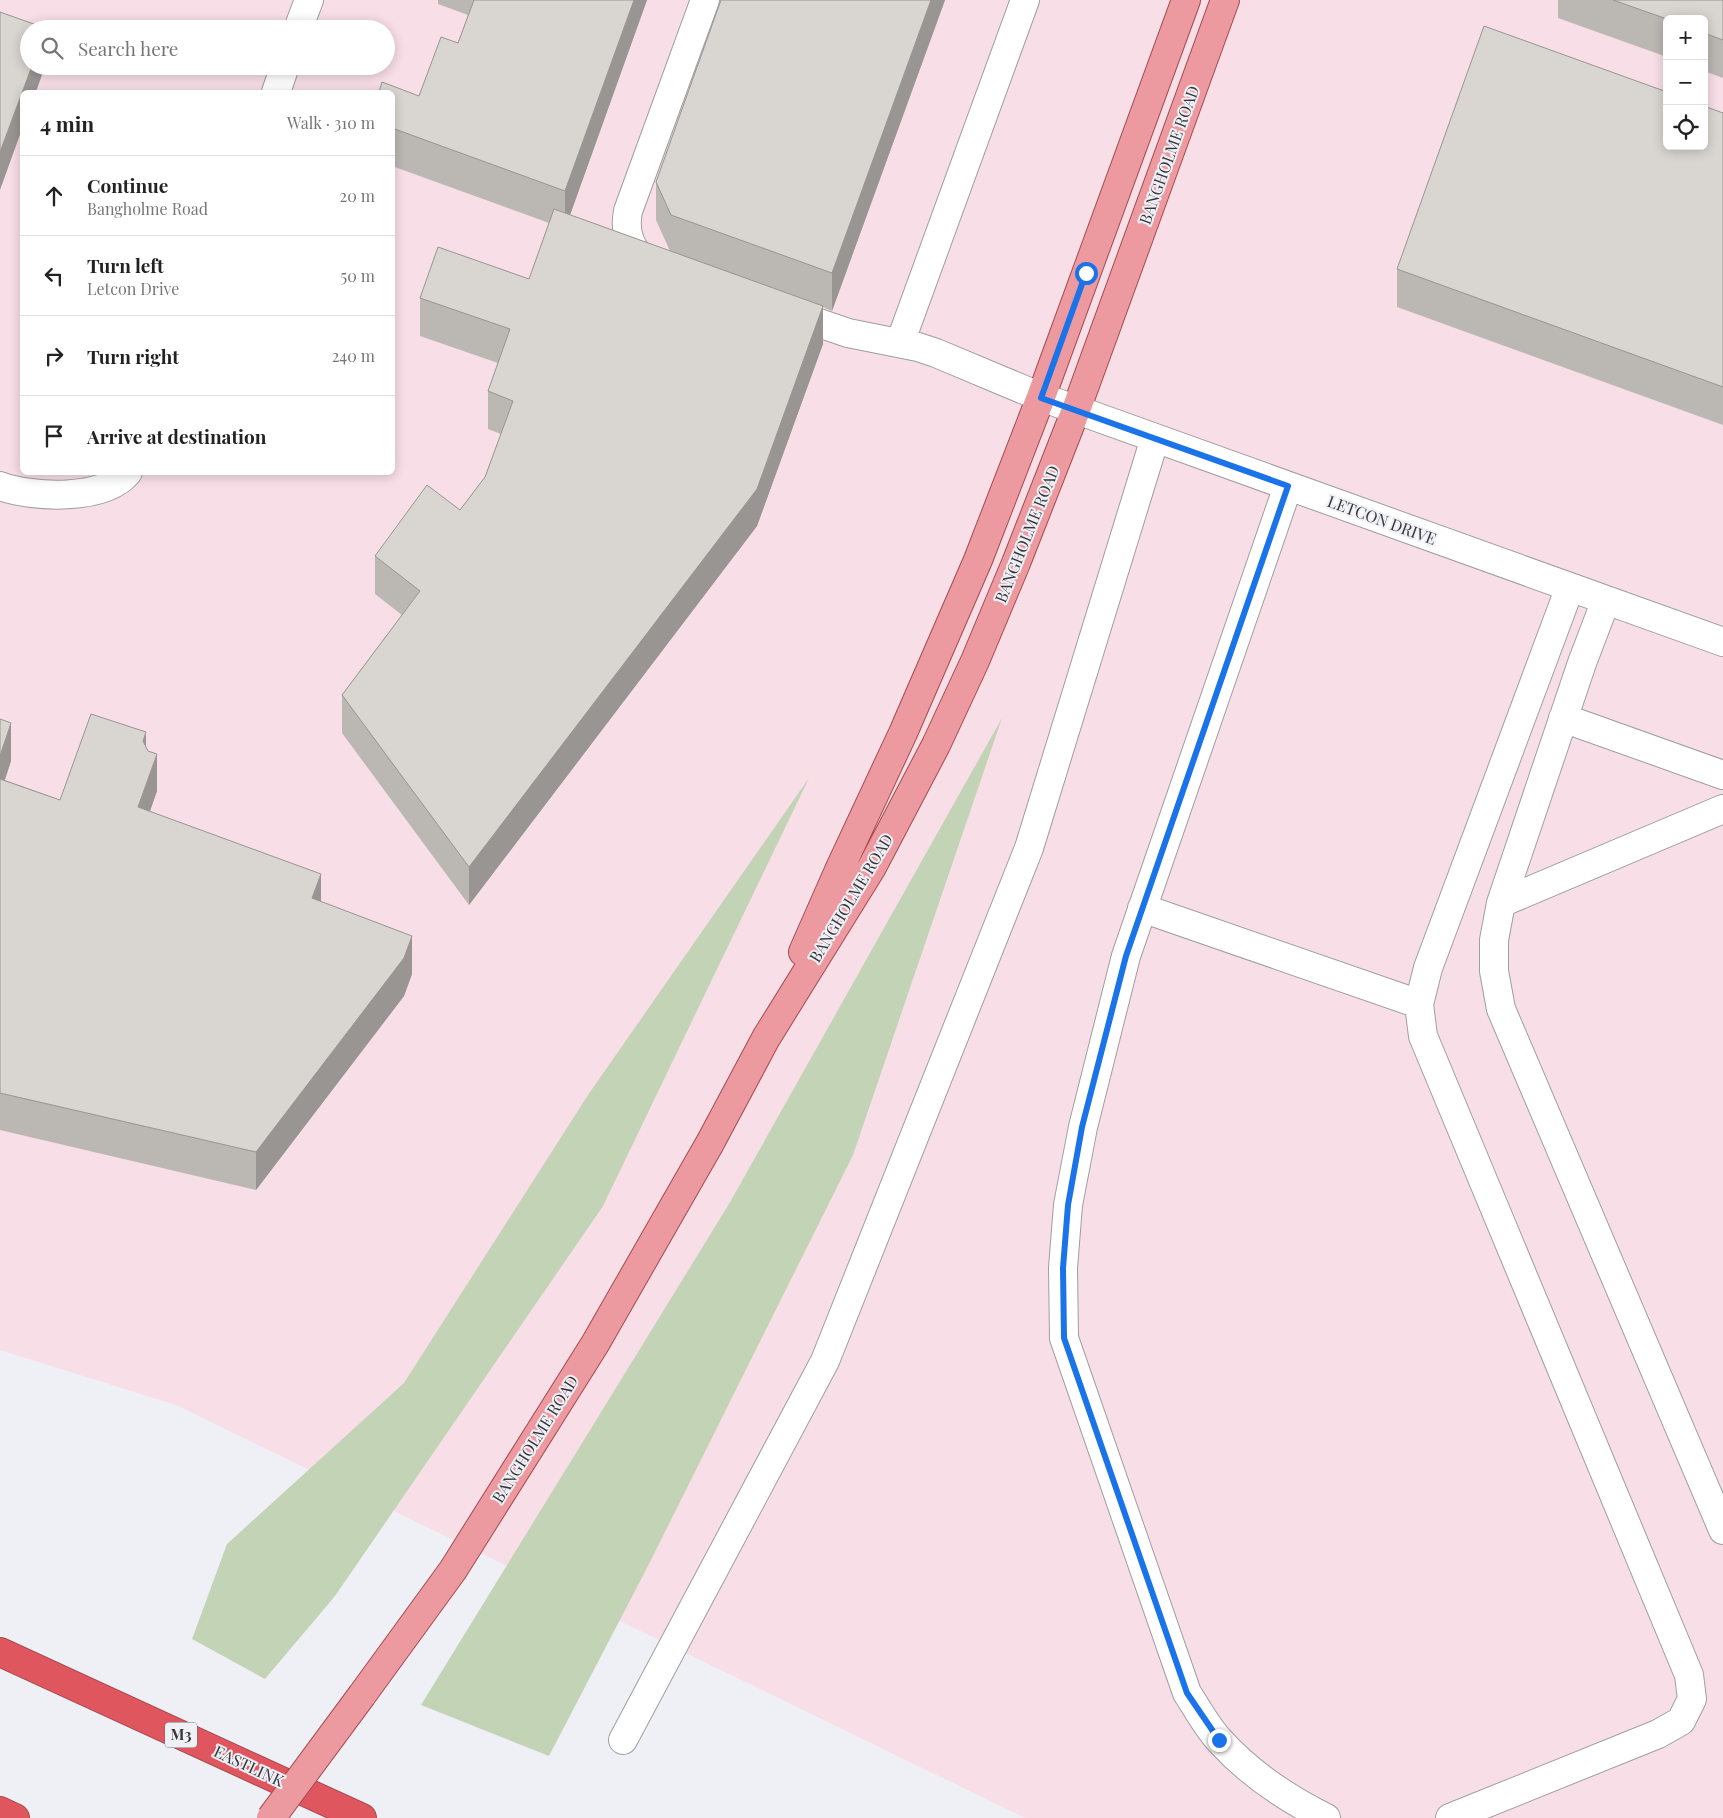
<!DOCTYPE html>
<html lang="en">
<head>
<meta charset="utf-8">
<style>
  :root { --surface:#fff; --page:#f2f2f2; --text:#222; --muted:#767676; --line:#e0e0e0 }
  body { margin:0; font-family:"Playfair Display",serif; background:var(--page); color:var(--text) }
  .controls { position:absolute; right:15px; top:15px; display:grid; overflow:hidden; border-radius:8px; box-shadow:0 2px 12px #0003 }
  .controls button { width:45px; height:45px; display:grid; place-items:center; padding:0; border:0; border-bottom:1px solid var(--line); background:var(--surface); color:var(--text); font:25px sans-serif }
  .stop { position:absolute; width:15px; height:15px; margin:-11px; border:4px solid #1a73e8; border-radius:50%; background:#fff }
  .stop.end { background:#1a73e8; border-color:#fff; box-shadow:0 1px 5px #0008 }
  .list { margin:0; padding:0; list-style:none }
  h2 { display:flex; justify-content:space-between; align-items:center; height:65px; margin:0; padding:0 20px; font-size:21px }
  h2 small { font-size:16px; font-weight:400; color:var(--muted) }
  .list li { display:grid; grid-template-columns:32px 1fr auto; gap:15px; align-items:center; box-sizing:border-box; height:80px; padding:0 20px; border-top:1px solid var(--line) }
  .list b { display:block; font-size:19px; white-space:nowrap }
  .list p { margin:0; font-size:16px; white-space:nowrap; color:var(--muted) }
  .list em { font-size:16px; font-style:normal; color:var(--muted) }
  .icon { flex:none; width:28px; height:28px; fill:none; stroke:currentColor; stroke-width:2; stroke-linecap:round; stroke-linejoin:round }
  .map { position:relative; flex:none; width:1723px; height:1818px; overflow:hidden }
  .search { position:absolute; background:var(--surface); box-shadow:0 2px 12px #0003; left:20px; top:20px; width:375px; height:55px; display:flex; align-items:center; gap:12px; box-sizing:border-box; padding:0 18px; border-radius:28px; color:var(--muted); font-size:19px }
  .panel { position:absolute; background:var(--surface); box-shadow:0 2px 12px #0003; left:20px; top:90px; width:375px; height:385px; border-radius:8px }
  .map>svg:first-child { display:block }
  .industrial { fill:#f8dee6; fill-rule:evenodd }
  .green { fill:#c3d3b6 }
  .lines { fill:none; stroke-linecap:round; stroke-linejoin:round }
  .minor-casing { stroke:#9e9ea4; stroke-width:30 }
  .major-casing { stroke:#a44b51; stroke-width:30 }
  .highway-casing { stroke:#a44b51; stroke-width:30 }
  .minor { stroke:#fff; stroke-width:28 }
  .major { stroke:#ec9a9f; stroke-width:28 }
  .highway { stroke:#e0565f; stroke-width:28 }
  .major-bridge-casing { stroke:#a44b51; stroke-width:30; stroke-linecap:butt }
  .major-bridge { stroke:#ec9a9f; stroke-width:28 }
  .wall { fill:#bbb7b3 }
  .shaded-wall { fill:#989592 }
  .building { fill:#d9d5d0; stroke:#989592 }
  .route { stroke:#1a73e8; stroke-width:6 }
  .labels { text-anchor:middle; stroke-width:4; stroke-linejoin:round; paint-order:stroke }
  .shield { fill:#efeff6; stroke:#6d6e71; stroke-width:1 }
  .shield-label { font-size:15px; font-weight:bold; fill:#353638 }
  .street-label { font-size:16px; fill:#353638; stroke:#efeff6 }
</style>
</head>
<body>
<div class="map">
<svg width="1723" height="1818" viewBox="0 0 1723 1818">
  <rect width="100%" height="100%" fill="#efeff6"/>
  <path class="industrial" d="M 0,0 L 1723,0 L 1723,1818 L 1025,1818 L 176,1405 L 0,1350 ZM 1667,19 L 1704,19 L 1704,146 L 1667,146 ZM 29,29 L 386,29 L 386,66 L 29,66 ZM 22,92 L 392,92 L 392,472 L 22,472 Z"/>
  <path class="green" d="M 1002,718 L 853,1155 L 649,1564 L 549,1756 L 421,1705 L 729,1204 Z
    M 809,778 L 603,1206 L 335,1596 L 265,1679 L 192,1639 L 227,1544 L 404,1383 L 588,1095 Z"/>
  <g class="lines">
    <g class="minor-casing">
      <path id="minor" d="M 298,29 L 309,0
        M 276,92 L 285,66
        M 650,263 C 630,253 624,232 628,211 L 705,0
        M 787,312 L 848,333 L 918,347 L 936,353 L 1041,397 L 1723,642
        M 900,343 L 1025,0
        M 0,486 C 32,498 105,501 128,472
        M 1288,486 L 1126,956 L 1083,1127 L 1068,1205 L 1063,1268 L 1064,1338 L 1187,1693 C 1197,1708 1207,1727 1220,1741 C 1249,1773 1288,1799 1326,1818
        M 1606,600 L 1582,663 L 1501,903 L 1494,940 L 1494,971 L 1501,1009 L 1723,1530
        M 1563,718 L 1723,775
        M 1501,903 L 1723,809
        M 1142,908 L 1419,1004
        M 623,1740 L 825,1361 L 1029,848 L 1155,438
        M 1450,1818 L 1658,1734 L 1681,1721 L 1692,1699 L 1689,1675 L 1423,1036 L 1419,1004 L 1428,968 L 1570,587"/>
    </g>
    <g class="major-casing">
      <path id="major" d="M 803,952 L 840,868 L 903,733 L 978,560 L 1041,397 L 1186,0
        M 362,1695 L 453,1570 L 595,1344 L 710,1143 L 766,1038 L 872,867 L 936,745 L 975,661 L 1016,563 L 1076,410 L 1225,0"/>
    </g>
    <g class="highway-casing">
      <path id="highway" d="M 0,1652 L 362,1818
        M 0,1811 L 15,1818"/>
    </g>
    <use href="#minor" class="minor"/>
    <use href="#major" class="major"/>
    <use href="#highway" class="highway"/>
    <g class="major-bridge-casing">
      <path id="major-bridge" d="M 271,1818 L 362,1695"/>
    </g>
    <use href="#major-bridge" class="major-bridge"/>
  </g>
  <path class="wall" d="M 438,0 L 647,0 L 570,215 L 670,251 L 656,220 L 656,182 L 721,0 L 945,0 L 832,311 L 823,307 L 823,344 L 757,526 L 469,905 L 342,733 L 342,695 L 402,615 L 375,594 L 375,556 L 460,510 L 485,477 L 501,434 L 488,429 L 488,391 L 498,363 L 420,336 L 420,298 L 529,279 L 549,223 L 392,166 L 392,92 L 419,96 L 458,43 L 468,15 L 438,4 Z
    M 1558,0 L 1723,0 L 1723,78 L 1704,71 L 1704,19 L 1667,19 L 1667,57 L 1558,18 Z
    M 1723,113 L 1723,425 L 1397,307 L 1397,269 Z
    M 0,719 L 11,761 L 5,780 L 60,800 L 146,747 L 157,791 L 150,811 L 321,902 L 412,974 L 404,996 L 256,1190 L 0,1130 Z"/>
  <path class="shaded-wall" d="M 634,0 L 647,0 L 565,229 L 565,191 Z
    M 931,0 L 945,0 L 832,311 L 832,273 Z
    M 32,66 L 45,66 L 36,92 L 22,92 L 22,129 L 0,190 L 0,152 Z
    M 823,306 L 823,344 L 757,526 L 469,905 L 469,867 Z
    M 11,723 L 11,761 L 0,794 L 0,756 Z
    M 146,732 L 146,770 L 143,741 Z
    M 157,754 L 157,791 L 138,845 L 138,807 Z
    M 321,874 L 321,912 L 312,898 Z
    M 412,936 L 412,974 L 404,996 L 256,1190 L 256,1152 Z"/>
  <path class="building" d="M 474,0 L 634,0 L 565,191 L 392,128 L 392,92 L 379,92 L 382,82 L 419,96 L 441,37 L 458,43 Z
    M 721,0 L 931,0 L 832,273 L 671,215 L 656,182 Z
    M 1613,0 L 1723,0 L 1723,40 L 1704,33 L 1704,19 L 1667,19 Z
    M 0,12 L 45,28 L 29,29 L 29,66 L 32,66 L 0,152 Z
    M 1484,26 L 1667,92 L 1667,146 L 1704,146 L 1704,106 L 1723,113 L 1723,387 L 1397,269 Z
    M 554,209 L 823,306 L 757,489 L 469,867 L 342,695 L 420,591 L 375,556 L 427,485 L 460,510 L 485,477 L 513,401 L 488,391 L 510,329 L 420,298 L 438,247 L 529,279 Z
    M 91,714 L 146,732 L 143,741 L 148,751 L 157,754 L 138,807 L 321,874 L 312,898 L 412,936 L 404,958 L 256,1152 L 0,1093 L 0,779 L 60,800 Z
    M 0,719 L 11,723 L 0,756 Z"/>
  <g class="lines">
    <path class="route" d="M 1086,273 L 1041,398 L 1288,486 L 1126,956 L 1082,1127 L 1068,1205 L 1063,1268 L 1064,1338 L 1187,1693 L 1219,1740"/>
  </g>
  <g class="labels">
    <rect class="shield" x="165" y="1722.5" width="32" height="25" rx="4"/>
    <g class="shield-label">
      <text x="181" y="1740">M3</text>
    </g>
    <g class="street-label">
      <text transform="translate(1169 155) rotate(-70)" y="6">BANGHOLME ROAD</text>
      <text transform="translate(1382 520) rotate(20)" y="6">LETCON DRIVE</text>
      <text transform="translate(1027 534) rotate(-68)" y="6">BANGHOLME ROAD</text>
      <text transform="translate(851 898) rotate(-59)" y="6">BANGHOLME ROAD</text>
      <text transform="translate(535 1439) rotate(-58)" y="6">BANGHOLME ROAD</text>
      <text transform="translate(249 1766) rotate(25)" y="6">EASTLINK</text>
    </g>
  </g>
</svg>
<div class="controls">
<button>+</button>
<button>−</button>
<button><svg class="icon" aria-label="locate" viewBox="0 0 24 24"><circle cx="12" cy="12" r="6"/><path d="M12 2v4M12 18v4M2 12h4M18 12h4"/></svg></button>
</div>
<div class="stop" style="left:1086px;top:273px"></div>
<div class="stop end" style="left:1219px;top:1740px"></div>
<div class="search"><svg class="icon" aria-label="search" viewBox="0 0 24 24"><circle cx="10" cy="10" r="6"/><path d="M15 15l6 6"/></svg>Search here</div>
<section class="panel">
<h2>4 min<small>Walk · 310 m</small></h2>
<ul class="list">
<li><svg class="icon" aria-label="ahead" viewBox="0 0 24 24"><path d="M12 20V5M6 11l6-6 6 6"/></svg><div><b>Continue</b><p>Bangholme Road</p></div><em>20 m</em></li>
<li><svg class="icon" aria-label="left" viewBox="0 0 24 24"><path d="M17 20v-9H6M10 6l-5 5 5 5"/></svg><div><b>Turn left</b><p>Letcon Drive</p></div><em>50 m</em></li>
<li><svg class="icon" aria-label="right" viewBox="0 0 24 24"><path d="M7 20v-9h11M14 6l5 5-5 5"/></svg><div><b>Turn right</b></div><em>240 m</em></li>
<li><svg class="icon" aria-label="arrive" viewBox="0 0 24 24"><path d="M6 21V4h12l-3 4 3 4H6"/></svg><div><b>Arrive at destination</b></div></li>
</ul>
</section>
</div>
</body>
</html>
